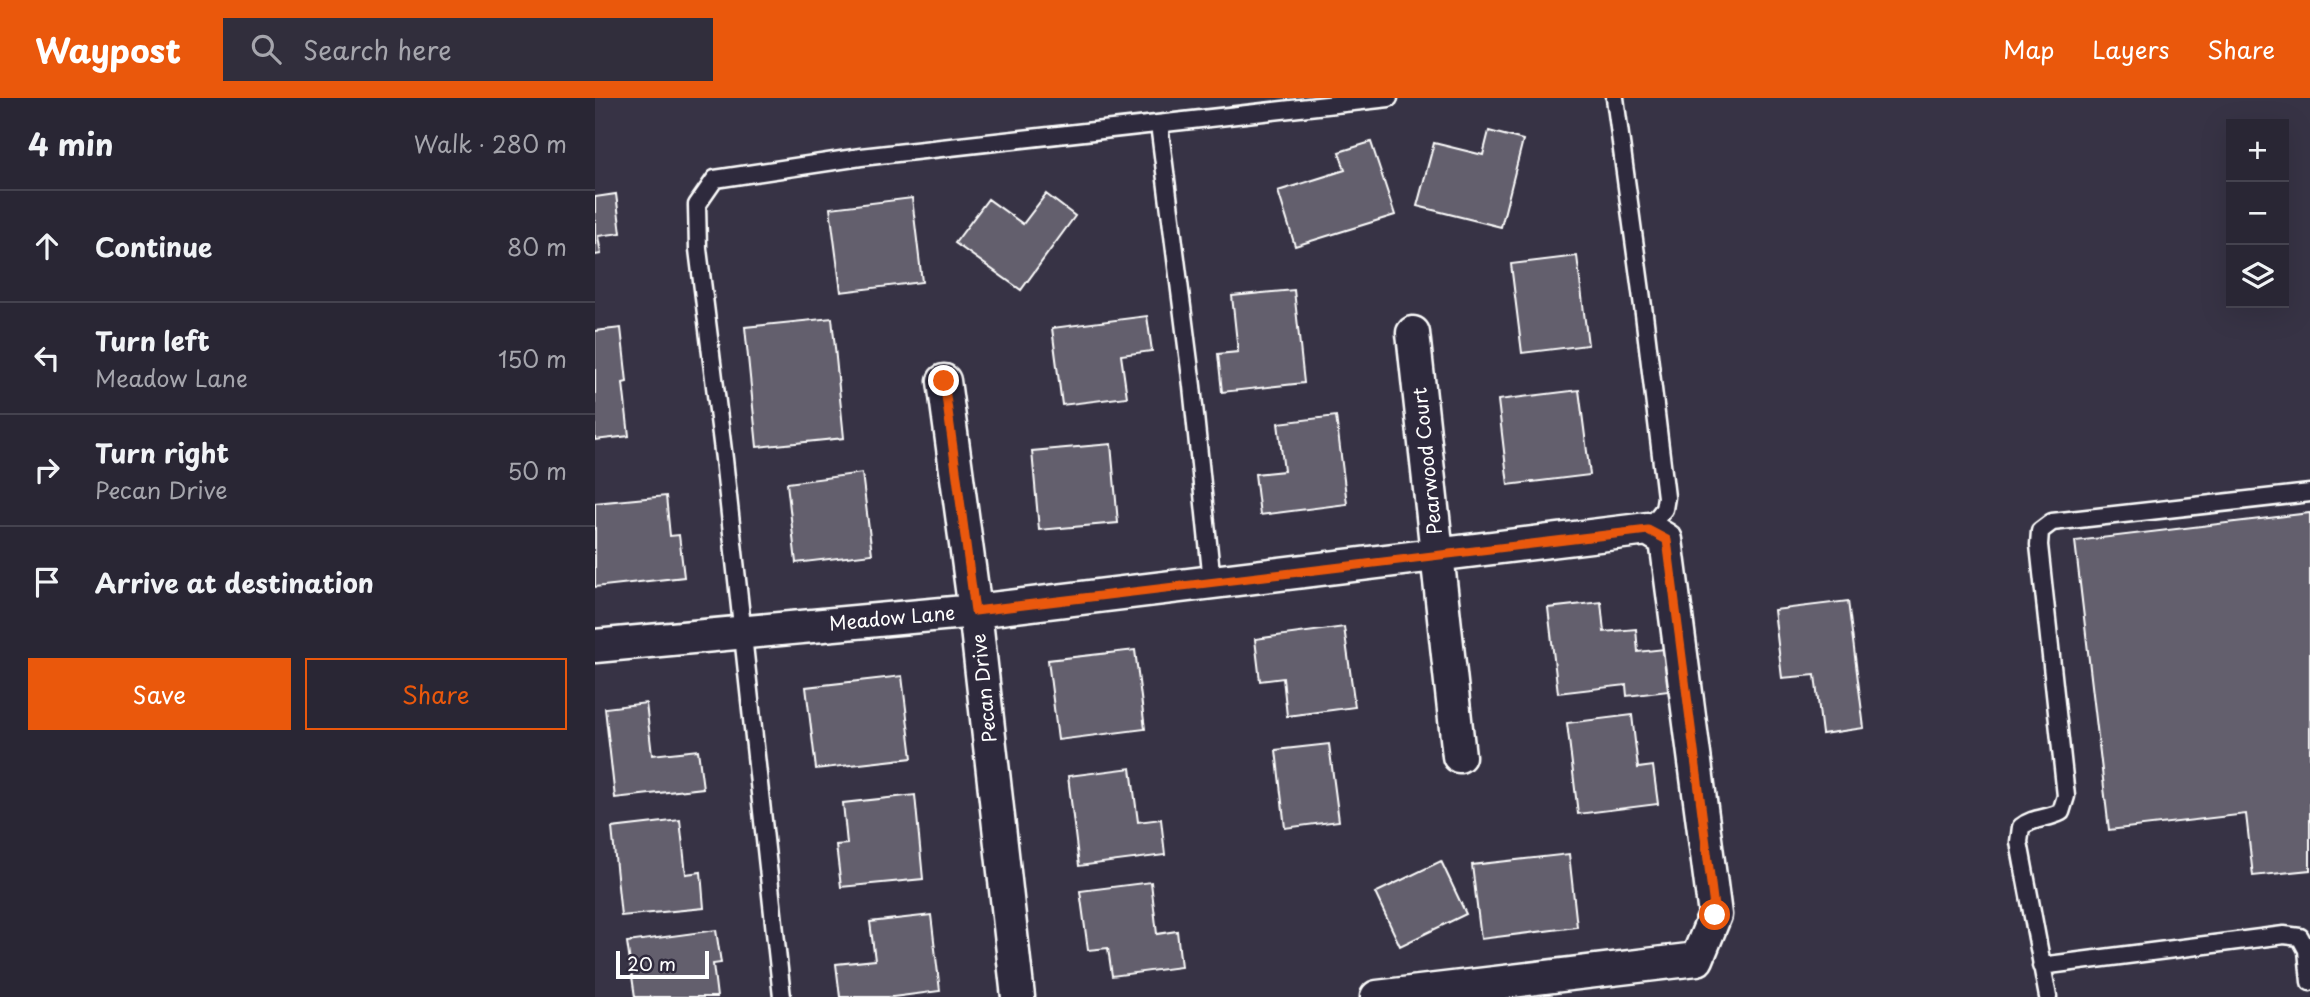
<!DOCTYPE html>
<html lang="en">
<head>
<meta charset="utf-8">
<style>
  :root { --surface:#292634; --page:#312e3c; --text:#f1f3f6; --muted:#a5a5ac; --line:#45434f; --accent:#ea580c }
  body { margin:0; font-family:"Playpen Sans",sans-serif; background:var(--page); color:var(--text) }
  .controls { position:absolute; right:21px; top:21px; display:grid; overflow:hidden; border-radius:0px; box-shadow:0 7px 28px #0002 }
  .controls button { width:63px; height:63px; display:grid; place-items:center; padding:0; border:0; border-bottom:2px solid var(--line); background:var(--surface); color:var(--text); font:35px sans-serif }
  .scale { position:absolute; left:21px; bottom:18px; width:93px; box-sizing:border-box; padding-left:7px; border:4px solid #fff; border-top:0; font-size:19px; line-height:24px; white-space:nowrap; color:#fff; -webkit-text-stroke:5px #2f2a3d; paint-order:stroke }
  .stop { position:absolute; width:21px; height:21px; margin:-16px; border:5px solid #ea580c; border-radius:50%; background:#fff }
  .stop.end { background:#ea580c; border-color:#fff; box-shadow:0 2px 7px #0008 }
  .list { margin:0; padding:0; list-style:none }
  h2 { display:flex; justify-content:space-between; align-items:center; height:91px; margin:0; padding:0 28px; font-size:30px }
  h2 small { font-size:23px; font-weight:400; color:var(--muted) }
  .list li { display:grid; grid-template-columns:46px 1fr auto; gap:21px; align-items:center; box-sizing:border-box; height:112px; padding:0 28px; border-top:2px solid var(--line) }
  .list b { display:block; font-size:26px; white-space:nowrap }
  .list p { margin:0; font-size:23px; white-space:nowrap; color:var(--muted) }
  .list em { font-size:23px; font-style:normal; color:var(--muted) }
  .actions { display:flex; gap:14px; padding:21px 28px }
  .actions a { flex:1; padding:16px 0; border:2px solid var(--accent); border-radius:0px; text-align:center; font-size:24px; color:var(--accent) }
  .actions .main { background:var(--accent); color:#fff }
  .icon { flex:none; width:38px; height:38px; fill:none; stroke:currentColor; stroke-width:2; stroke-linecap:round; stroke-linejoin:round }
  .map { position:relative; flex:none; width:1715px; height:899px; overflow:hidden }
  header { display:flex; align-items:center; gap:42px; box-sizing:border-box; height:98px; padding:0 35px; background:var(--accent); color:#fff }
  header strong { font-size:33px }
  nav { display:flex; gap:38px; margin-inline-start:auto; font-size:24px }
  .search { width:490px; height:63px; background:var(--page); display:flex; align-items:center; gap:18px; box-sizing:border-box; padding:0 24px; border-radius:0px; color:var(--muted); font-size:26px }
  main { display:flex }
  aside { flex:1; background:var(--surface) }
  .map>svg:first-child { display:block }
  .building { fill:#635f6d; stroke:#fff; stroke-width:2 }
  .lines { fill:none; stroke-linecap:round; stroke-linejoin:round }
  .service-casing { stroke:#fff; stroke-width:21 }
  .minor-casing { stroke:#fff; stroke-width:37 }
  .service { stroke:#2f2a3d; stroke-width:16 }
  .minor { stroke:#2f2a3d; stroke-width:32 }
  .route { stroke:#ea580c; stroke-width:9 }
  .labels { text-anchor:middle; stroke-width:6; stroke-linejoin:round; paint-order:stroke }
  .street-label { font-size:19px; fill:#fff; stroke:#2f2a3d }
</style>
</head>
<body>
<header>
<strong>Waypost</strong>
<div class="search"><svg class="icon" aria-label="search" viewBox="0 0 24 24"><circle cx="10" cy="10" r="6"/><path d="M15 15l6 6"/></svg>Search here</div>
<nav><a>Map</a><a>Layers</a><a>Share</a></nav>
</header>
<main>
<aside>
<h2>4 min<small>Walk · 280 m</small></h2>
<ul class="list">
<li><svg class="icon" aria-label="ahead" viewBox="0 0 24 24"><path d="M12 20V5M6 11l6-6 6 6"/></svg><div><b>Continue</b></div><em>80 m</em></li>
<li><svg class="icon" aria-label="left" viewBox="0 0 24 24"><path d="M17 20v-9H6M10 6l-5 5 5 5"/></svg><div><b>Turn left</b><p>Meadow Lane</p></div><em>150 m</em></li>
<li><svg class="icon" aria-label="right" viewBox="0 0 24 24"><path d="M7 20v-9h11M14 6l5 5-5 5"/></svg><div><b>Turn right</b><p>Pecan Drive</p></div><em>50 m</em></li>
<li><svg class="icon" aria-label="arrive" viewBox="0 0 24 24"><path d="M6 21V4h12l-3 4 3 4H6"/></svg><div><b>Arrive at destination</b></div></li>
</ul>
<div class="actions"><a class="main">Save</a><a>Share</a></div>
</aside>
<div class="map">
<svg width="1715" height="899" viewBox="0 0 1715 899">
  <rect width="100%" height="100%" fill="#373345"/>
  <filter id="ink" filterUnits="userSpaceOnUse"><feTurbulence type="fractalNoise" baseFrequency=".0143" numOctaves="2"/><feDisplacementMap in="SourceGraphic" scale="14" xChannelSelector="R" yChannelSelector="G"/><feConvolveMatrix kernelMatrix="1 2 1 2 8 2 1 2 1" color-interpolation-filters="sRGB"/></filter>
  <g filter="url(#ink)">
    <path class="building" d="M 894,33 L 928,42 L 906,129 L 822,108 L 839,45 L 888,57 Z
      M 776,44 L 800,117 L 700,148 L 683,93 L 750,72 L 744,54 Z
      M 21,96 L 26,135 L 3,138 L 6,156 L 0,157 L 0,99 Z
      M 451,96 L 480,118 L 426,192 L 360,145 L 393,101 L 428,126 Z
      M 317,100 L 327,184 L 246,194 L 235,110 Z
      M 982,158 L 993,247 L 927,255 L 916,166 Z
      M 699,192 L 709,285 L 627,294 L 623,256 L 643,254 L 637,198 Z
      M 552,218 L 557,253 L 526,257 L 532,299 L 467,307 L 457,230 Z
      M 237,220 L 249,340 L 162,349 L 150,229 Z
      M 26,230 L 32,284 L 28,285 L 34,338 L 0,342 L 0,233 Z
      M 984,292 L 995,377 L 913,387 L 903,302 Z
      M 741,318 L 752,406 L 665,417 L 660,376 L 689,373 L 683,325 Z
      M 516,346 L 523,425 L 444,432 L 437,353 Z
      M 267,375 L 277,456 L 201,465 L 192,385 Z
      M 71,398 L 75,438 L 84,437 L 89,479 L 0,489 L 0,405 Z
      M 1715,415 L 1715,772 L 1658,778 L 1651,716 L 1514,732 L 1480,443 Z
      M 1253,503 L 1269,630 L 1227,636 L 1220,577 L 1187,580 L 1179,512 Z
      M 1006,504 L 1009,534 L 1041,531 L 1043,554 L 1069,551 L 1074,593 L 1032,598 L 1031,587 L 963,595 L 953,510 Z
      M 749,529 L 760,609 L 692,618 L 688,580 L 665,583 L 660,541 Z
      M 540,552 L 550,631 L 463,642 L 453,562 Z
      M 307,578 L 317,660 L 221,671 L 211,589 Z
      M 51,605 L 57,657 L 103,652 L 108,690 L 20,700 L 10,610 Z
      M 1037,617 L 1043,670 L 1058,668 L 1063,706 L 983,716 L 972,625 Z
      M 734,646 L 744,723 L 690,730 L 681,652 Z
      M 536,670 L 543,724 L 566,721 L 570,757 L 484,768 L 473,678 Z
      M 320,697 L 328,781 L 246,789 L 241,747 L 252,746 L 248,705 Z
      M 85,722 L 91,776 L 106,774 L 109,810 L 26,818 L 17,730 Z
      M 974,756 L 982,829 L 886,841 L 877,767 Z
      M 846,763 L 871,816 L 805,848 L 780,795 Z
      M 556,784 L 562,836 L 582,833 L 586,869 L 517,878 L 513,850 L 493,852 L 485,793 Z
      M 336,817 L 345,893 L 298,899 L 245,899 L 241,866 L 280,862 L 275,824 Z
      M 121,832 L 126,865 L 118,866 L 122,899 L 40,899 L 32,844 Z"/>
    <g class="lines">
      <g class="service-casing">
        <path id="service" d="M 1020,0 L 1049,216 L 1071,399 L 1069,411 L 1053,431
          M 564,26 L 597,288 L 617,484
          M 1446,868 L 1689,837 L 1705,839 L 1712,852 L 1715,884
          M 187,899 L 129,361 L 103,151 L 102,107 L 120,81 L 266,59 L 794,0
          M 1453,899 L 1424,744 L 1426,729 C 1438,719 1453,721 1466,714 L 1471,698 L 1444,447 L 1445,433 L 1457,424 L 1715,395"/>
      </g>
      <g class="minor-casing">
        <path id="minor" d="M 818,235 L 864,658
          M 349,283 L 380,513 L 423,899
          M 0,548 L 380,513 L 1053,431 L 1071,442 L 1120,817 L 1102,861 L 782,899"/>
      </g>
      <use href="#service" class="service"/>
      <use href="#minor" class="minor"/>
    </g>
  </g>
  <g class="lines" filter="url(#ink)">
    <path class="route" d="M 349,283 L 380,513 L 1053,432 L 1072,442 L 1120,817"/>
  </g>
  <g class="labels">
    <g class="street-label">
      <text transform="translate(832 363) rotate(-96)" y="7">Pearwood Court</text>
      <text transform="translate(297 520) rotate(-5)" y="7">Meadow Lane</text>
      <text transform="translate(389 590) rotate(-96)" y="7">Pecan Drive</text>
    </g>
  </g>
</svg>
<div class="controls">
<button>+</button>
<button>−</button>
<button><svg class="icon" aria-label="layers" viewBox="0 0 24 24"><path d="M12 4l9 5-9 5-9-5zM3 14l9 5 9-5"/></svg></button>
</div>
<div class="scale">20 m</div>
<div class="stop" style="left:1120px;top:817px"></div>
<div class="stop end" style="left:349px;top:283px"></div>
</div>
</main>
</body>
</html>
